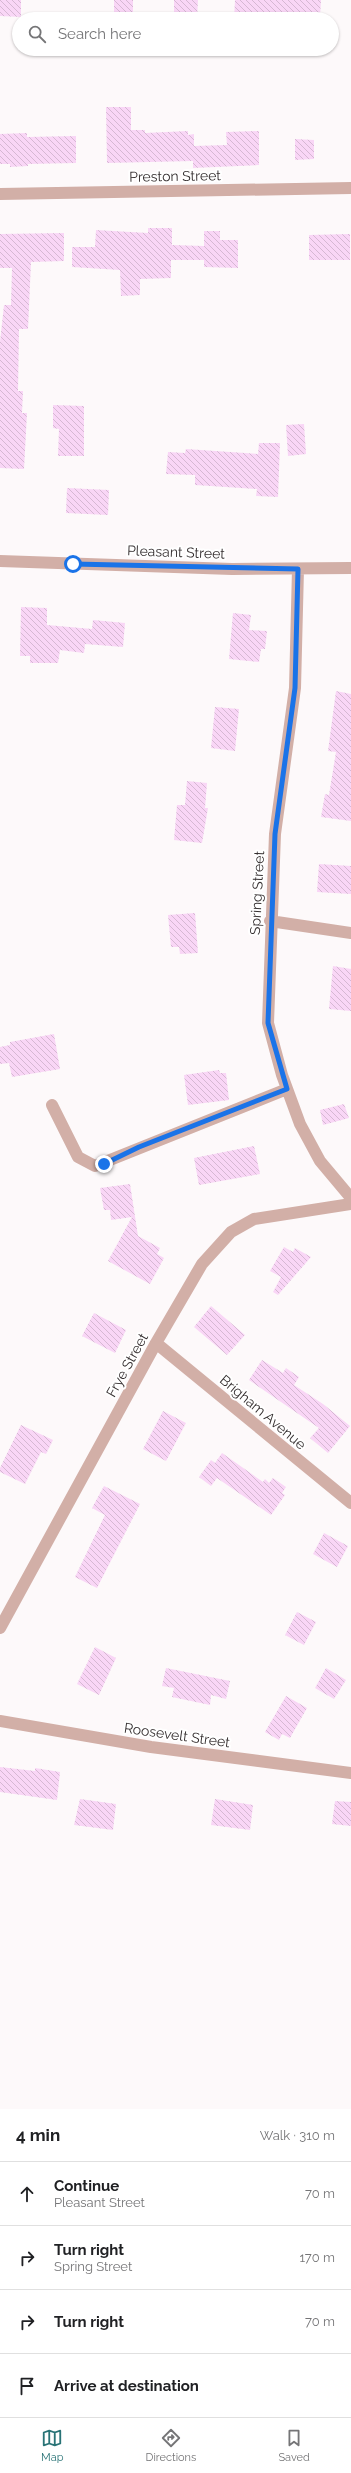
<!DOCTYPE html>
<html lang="en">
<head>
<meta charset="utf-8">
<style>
  :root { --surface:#fff; --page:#f2f2f2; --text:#202124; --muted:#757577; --line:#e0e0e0; --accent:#297376 }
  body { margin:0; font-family:Raleway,sans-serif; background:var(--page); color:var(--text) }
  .stop { position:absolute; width:12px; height:12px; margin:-9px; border:3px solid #1a73e8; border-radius:50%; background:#fff }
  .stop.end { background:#1a73e8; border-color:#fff; box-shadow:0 1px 4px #0008 }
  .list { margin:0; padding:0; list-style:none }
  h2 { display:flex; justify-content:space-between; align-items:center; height:52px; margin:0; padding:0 16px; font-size:17px }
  h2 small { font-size:13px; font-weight:400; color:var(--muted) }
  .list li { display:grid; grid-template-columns:26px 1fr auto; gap:12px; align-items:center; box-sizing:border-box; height:64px; padding:0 16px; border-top:1px solid var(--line) }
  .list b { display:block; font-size:15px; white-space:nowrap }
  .list p { margin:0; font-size:13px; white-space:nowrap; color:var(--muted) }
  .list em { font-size:13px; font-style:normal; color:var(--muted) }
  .icon { flex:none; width:22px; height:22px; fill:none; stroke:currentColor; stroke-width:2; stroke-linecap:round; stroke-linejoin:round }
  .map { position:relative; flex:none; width:351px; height:2109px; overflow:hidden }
  .search { position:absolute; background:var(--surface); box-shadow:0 1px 3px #0004; left:12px; right:12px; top:12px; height:44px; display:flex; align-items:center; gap:10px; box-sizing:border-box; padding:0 14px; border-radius:22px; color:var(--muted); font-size:15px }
  .sheet { height:308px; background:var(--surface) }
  nav { display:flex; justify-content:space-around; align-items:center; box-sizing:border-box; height:56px; border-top:1px solid var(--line); background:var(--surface); font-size:11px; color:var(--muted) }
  nav a { display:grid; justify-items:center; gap:2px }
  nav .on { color:var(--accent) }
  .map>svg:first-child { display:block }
  .building { fill:url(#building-back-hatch) }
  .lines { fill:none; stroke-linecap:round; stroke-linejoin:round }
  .minor { stroke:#d2afa7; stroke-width:12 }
  .route { stroke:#1a73e8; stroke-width:5 }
  .labels { text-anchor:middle; stroke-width:4; stroke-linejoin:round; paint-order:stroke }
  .street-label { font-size:14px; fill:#342e2f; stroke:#fff }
</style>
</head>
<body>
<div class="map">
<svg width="351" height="2109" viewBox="0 0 351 2109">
  <defs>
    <pattern id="building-back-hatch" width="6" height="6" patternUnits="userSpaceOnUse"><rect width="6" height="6" fill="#f9d6f6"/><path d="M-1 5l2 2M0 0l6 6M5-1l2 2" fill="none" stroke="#d6b8d3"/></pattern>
  </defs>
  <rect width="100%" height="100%" fill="#fdf9fa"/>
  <path class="building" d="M 0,0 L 21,0 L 21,17 L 0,16 Z
    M 114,0 L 133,0 L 133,19 L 114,19 Z
    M 174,0 L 198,0 L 197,19 L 174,19 Z
    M 235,0 L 321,0 L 320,17 L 265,15 L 265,18 L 260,19 L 234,19 Z
    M 106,107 L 131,107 L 131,130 L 145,130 L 145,133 L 188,131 L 188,135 L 194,134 L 194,146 L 227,145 L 226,132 L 259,131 L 259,165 L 193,168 L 193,161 L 107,163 Z
    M 27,133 L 27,137 L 76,136 L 76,163 L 28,164 L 28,166 L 10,167 L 10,164 L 0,164 L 0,134 Z
    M 295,139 L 314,140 L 314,159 L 295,160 Z
    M 148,228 L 172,228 L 172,245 L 204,246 L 204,231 L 220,231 L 220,240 L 238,240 L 238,268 L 204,267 L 204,260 L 171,260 L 171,278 L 140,279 L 140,295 L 121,296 L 120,270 L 72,267 L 72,247 L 95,247 L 96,230 L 148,233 Z
    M 64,233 L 64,261 L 31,262 L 28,329 L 19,329 L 18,391 L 23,391 L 22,413 L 27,413 L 24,469 L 0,468 L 0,342 L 4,305 L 11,305 L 12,268 L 0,268 L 0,234 Z
    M 350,234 L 350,260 L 309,260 L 309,235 Z
    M 53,405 L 84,406 L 84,456 L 58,456 L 59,429 L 53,428 Z
    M 304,424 L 306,454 L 288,456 L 286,425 Z
    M 259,443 L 280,443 L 278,497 L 256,496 L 257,489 L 195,485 L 195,475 L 166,474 L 168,452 L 185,453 L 186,449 L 258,454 Z
    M 67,488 L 109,490 L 108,515 L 66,513 Z
    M 21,607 L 47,608 L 47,625 L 92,629 L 93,620 L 125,623 L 123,647 L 85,644 L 84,653 L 60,650 L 58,663 L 30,663 L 30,656 L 20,656 Z
    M 233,613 L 251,615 L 249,630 L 267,631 L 265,649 L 261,649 L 259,662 L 229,659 Z
    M 336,691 L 351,694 L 351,821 L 321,817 L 325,794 L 329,795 L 336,752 L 328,751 Z
    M 215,707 L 239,709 L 235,751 L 211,748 Z
    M 187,781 L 207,783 L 205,808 L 208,808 L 202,843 L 174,840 L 177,805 L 185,805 Z
    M 319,864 L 351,866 L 351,894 L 317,892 Z
    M 195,913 L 198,953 L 180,954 L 179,947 L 171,947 L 168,915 Z
    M 333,966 L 351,969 L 351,1011 L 329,1009 Z
    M 54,1034 L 60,1069 L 12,1077 L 9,1063 L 0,1064 L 0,1047 L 10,1045 L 10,1042 Z
    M 219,1070 L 220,1073 L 226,1073 L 229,1100 L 188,1105 L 184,1075 Z
    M 344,1104 L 349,1118 L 323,1125 L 320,1110 Z
    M 254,1146 L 260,1174 L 199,1185 L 194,1158 Z
    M 130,1184 L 138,1236 L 160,1248 L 157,1254 L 164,1258 L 150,1284 L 108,1261 L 132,1217 L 111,1220 L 110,1210 L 104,1210 L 100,1188 Z
    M 284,1247 L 293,1252 L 295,1248 L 311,1257 L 278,1295 L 273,1292 L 281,1277 L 270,1271 Z
    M 211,1306 L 245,1335 L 227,1355 L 194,1327 Z
    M 94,1313 L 126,1330 L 115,1353 L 82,1336 Z
    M 262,1360 L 283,1373 L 286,1368 L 299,1377 L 294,1385 L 323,1404 L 350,1426 L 328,1453 L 310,1438 L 319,1428 L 249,1380 Z
    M 163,1411 L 186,1423 L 166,1461 L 143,1449 Z
    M 21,1425 L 53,1440 L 46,1454 L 41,1452 L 25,1484 L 0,1472 L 0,1468 Z
    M 222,1453 L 263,1482 L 265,1479 L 269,1483 L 273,1478 L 286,1487 L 282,1493 L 285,1495 L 271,1515 L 217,1478 L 211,1486 L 199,1477 L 211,1460 L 215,1463 Z
    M 104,1486 L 140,1504 L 97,1588 L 75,1577 L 105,1515 L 92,1508 Z
    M 324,1533 L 348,1546 L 337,1567 L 313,1554 Z
    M 297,1612 L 316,1622 L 304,1645 L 285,1635 Z
    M 95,1647 L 116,1658 L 99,1695 L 77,1684 Z
    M 166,1668 L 230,1681 L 226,1699 L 211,1695 L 210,1705 L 172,1697 L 174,1688 L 162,1686 Z
    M 326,1668 L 346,1680 L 334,1699 L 315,1688 Z
    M 286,1696 L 307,1708 L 290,1738 L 282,1734 L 279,1740 L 265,1732 Z
    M 0,1767 L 35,1771 L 35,1768 L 60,1772 L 57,1800 L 0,1792 Z
    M 80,1799 L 116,1804 L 113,1830 L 74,1825 Z
    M 215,1799 L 253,1805 L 250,1830 L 211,1825 Z
    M 335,1801 L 351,1802 L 351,1826 L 332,1824 Z"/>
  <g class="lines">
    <path class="minor" d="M 0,194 L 351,188
      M 0,561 L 232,569 L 351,568
      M 298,569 L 295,688 L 275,834 L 268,1023 L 282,1075 L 300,1124 L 320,1161 L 351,1198
      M 270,921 L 351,933
      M 52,1105 L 78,1157 L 95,1166 L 287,1089
      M 156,1343 L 351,1503
      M 0,1628 L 156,1343 L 202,1264 L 231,1232 L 254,1219 L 351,1204
      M 0,1721 L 151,1747 L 351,1773"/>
  </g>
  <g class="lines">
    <path class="route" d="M 73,564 L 298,569 L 295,688 L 275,834 L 268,1023 L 287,1089 L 139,1147 L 104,1164"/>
  </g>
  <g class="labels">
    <g class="street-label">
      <text transform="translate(175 176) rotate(-1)" y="5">Preston Street</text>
      <text transform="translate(176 552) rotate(2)" y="5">Pleasant Street</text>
      <text transform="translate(257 893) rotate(-87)" y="5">Spring Street</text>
      <text transform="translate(127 1365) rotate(-61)" y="5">Frye Street</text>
      <text transform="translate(263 1412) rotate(40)" y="5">Brigham Avenue</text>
      <text transform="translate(177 1735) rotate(8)" y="5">Roosevelt Street</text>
    </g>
  </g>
</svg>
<div class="stop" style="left:73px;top:564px"></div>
<div class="stop end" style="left:104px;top:1164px"></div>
<div class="search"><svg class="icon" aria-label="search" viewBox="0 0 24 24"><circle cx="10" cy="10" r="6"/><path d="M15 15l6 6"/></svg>Search here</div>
</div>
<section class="sheet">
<h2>4 min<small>Walk · 310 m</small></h2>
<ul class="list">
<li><svg class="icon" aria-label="ahead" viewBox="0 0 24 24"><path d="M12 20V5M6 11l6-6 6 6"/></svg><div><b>Continue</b><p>Pleasant Street</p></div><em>70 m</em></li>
<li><svg class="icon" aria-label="right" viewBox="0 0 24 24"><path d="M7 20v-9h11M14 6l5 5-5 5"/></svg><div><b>Turn right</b><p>Spring Street</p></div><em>170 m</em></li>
<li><svg class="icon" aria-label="right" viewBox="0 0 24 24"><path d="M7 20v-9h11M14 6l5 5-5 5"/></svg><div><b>Turn right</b></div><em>70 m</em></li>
<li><svg class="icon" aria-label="arrive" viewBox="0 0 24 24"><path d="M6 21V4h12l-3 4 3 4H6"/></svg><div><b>Arrive at destination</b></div></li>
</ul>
</section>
<nav>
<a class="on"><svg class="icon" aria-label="map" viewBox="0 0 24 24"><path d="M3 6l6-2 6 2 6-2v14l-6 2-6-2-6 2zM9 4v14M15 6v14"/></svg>Map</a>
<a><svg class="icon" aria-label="directions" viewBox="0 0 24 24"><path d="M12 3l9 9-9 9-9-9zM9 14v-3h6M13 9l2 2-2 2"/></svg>Directions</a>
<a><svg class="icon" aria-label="saved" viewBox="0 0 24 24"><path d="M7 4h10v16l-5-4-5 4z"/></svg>Saved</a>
</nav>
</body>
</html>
